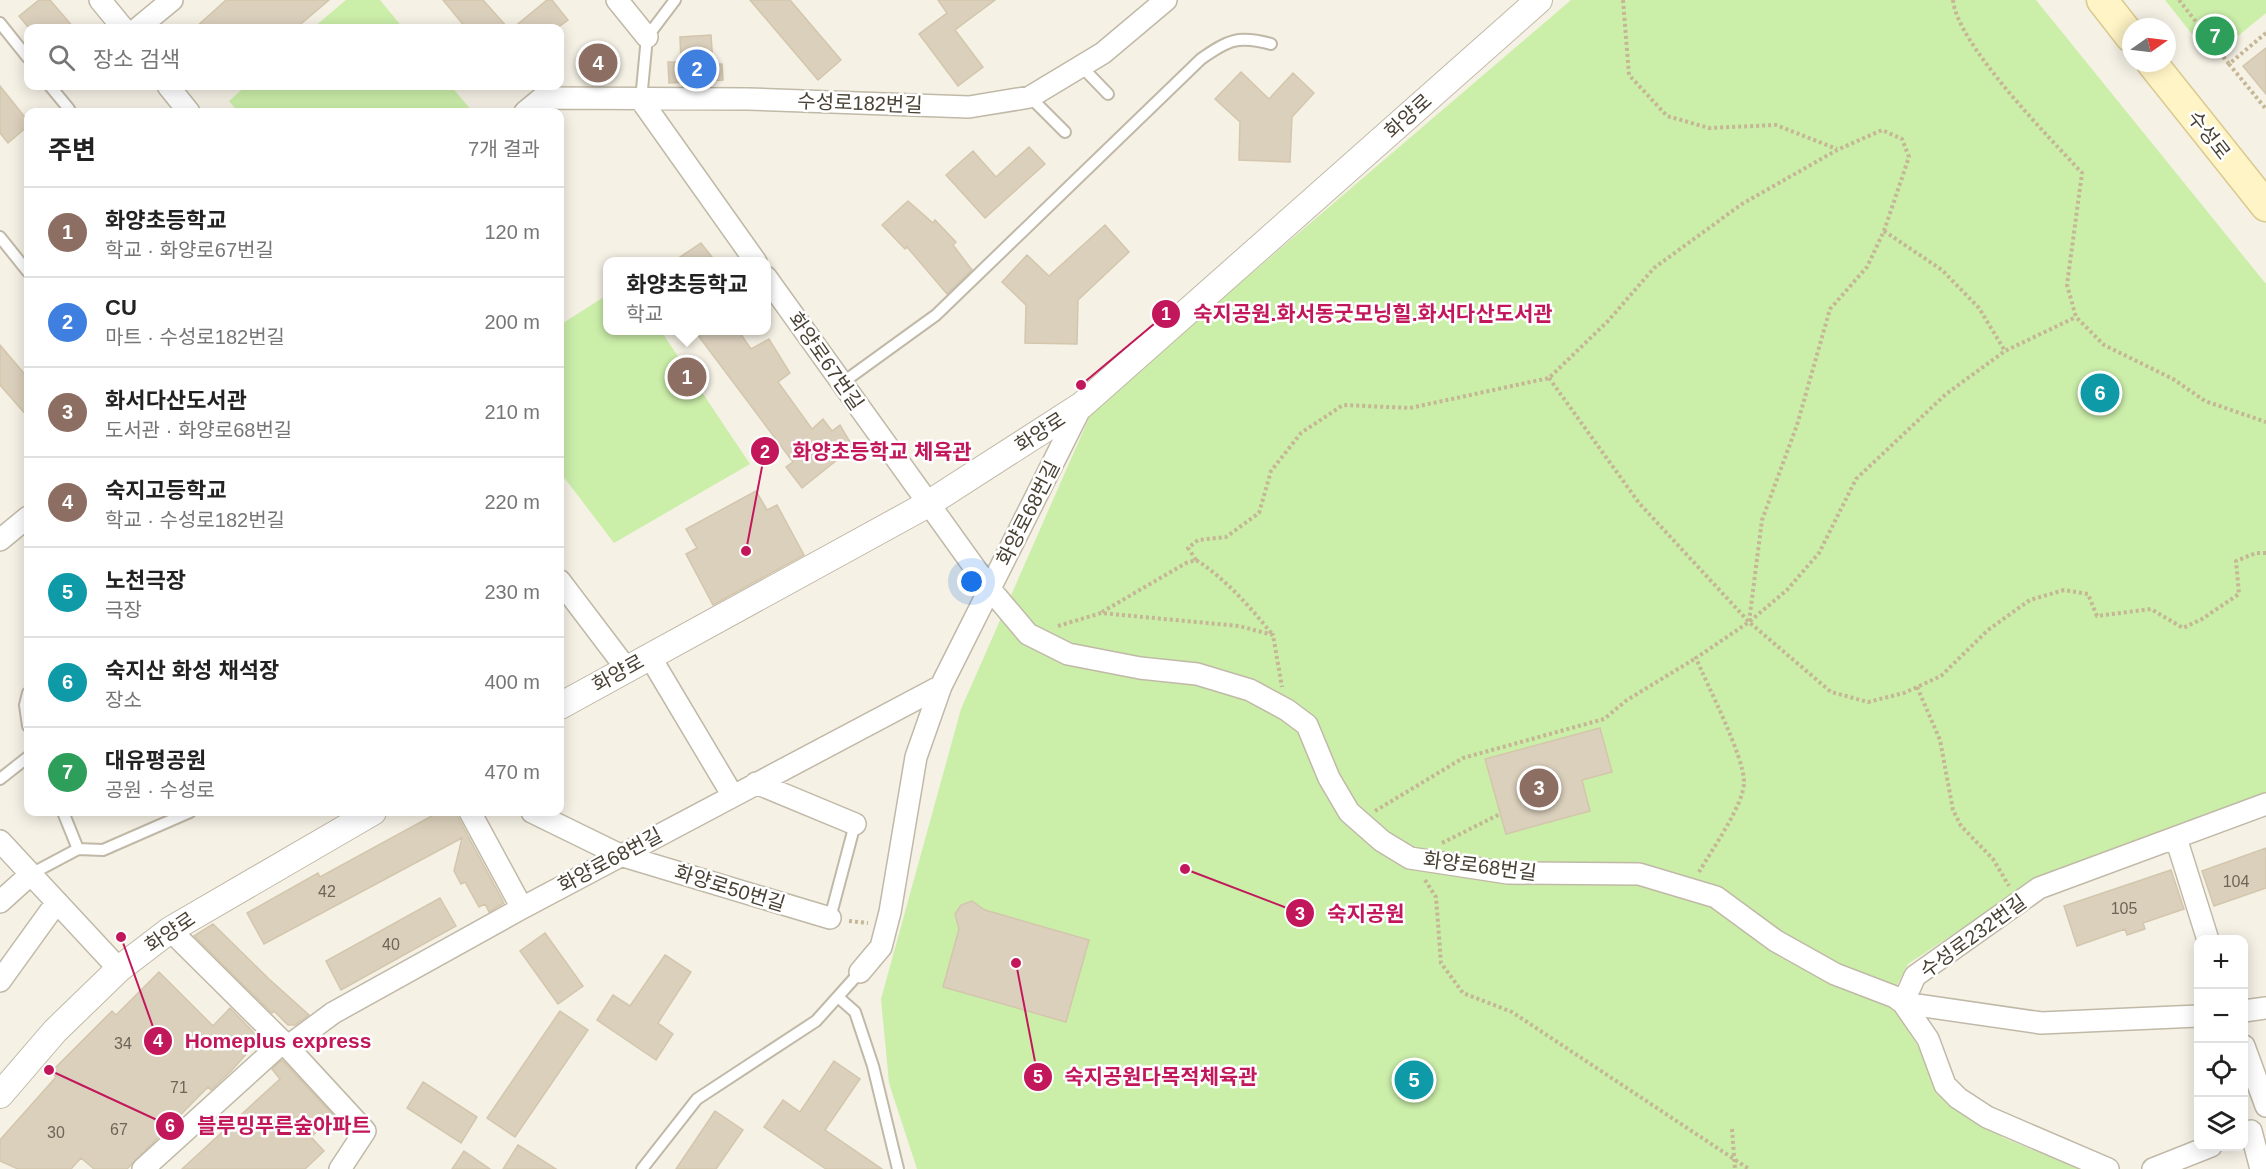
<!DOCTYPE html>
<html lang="ko">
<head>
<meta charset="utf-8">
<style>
  :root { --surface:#fff; --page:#f6f6f6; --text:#222; --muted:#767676; --line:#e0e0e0; --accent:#ff4112 }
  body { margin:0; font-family:Helvetica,"Noto Sans KR",sans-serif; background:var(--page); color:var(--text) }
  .controls { position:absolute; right:18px; bottom:18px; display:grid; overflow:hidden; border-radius:12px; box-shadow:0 3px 15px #0003 }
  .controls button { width:54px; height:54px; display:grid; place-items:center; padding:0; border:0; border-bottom:2px solid var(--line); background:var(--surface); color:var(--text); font:30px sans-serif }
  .compass { position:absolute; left:2122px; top:18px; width:54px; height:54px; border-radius:50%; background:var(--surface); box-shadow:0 3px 15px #0003; rotate:76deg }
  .you { position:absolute; left:972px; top:582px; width:21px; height:21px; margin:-15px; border:4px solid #fff; border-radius:50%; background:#1a73e8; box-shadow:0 0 0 9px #1a73e833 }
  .badge { display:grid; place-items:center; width:39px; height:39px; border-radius:50%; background:var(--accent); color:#fff; font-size:20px; font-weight:700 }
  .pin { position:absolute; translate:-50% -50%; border:3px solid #fff; box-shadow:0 2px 6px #0006 }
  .popup { position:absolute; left:603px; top:257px; width:168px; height:78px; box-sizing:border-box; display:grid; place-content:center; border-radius:12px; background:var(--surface); filter:drop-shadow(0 2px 4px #0005); font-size:20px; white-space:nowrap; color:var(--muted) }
  .popup b { font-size:22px; color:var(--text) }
  .popup::after { content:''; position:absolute; left:50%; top:100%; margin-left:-12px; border:12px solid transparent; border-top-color:var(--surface) }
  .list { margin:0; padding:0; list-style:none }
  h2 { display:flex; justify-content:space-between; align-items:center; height:78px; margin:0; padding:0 24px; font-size:26px }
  h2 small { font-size:20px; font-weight:400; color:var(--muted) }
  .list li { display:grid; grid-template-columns:39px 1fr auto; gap:18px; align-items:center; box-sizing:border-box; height:90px; padding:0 24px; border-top:2px solid var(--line) }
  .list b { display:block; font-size:22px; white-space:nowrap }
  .list p { margin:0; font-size:20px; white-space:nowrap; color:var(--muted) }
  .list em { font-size:20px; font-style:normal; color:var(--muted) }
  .icon { flex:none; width:33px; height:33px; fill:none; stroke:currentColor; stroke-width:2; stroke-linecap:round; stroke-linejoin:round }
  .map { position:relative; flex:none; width:2266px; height:1169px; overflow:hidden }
  .search { position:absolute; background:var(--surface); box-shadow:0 3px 15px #0003; left:24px; top:24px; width:540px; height:66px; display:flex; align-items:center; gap:15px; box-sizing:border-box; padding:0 21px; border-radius:12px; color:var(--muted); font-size:22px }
  .panel { position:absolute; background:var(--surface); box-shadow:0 3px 15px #0003; left:24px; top:108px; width:540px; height:708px; border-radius:12px }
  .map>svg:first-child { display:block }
  .green { fill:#cbeea9 }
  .building { fill:#dbd0bc; stroke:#d3c6ac; stroke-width:1.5 }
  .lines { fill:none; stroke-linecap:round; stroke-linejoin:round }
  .service-casing { stroke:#c1b9a7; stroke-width:14 }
  .minor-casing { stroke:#c1b9a7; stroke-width:24 }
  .tertiary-casing { stroke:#c1b9a7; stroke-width:28 }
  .secondary-casing { stroke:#d9ca90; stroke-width:33 }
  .path { stroke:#c5b696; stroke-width:4; stroke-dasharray:3 3; stroke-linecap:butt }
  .service { stroke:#fff; stroke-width:10 }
  .minor { stroke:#fff; stroke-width:21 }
  .tertiary { stroke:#fff; stroke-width:26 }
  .secondary { stroke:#fff4c5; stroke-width:30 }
  .labels { text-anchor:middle; stroke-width:5; stroke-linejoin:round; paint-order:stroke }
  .number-label { font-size:16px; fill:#6d6556 }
  .street-label { font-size:20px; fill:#484134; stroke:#fff }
  .leader { fill:none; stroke:#c2185b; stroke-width:2 }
  .callout-dot { fill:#c2185b; stroke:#fff; stroke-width:2 }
  .mark-label { font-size:18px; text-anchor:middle; font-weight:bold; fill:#fff }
  .callout-label { font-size:21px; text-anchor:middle; font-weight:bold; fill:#c2185b; stroke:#fff; stroke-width:5; stroke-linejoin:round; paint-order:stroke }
</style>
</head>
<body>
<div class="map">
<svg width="2266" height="1169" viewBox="0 0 2266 1169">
  <rect width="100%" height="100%" fill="#f5f1e5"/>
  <path class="green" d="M 346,0 L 380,0 L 403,28 L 313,28 Z
    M 1571,0 L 2036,0 L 2266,284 L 2266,795 L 2034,881 L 1908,964 L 1896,987 L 1896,1013 L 1920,1049 L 1936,1093 L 2004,1138 L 2079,1169 L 917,1169 L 889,1083 L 881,999 L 961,709 L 1093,409 Z
    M 2165,0 L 2266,0 L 2266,13 L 2211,58 Z
    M 246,86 L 451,86 L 472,111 L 238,112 L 229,101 Z
    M 607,295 L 608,330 L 661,331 L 750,464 L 614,543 L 560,472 L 560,325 Z"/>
  <path class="building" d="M 39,0 L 50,0 L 74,28 L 29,28 L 19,16 Z
    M 226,0 L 329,0 L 296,28 L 195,28 Z
    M 443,0 L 483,0 L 508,28 L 466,28 Z
    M 547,0 L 552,0 L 568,20 L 557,28 L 513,28 Z
    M 750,0 L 790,0 L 841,60 L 818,80 Z
    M 938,0 L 995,0 L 955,30 L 983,67 L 958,86 L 919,34 L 947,13 Z
    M 711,35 L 713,64 L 722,64 L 723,80 L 669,83 L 668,62 L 681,62 L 680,37 Z
    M 2266,48 L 2266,94 L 2243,66 Z
    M 1241,72 L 1269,99 L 1293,73 L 1314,93 L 1292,117 L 1290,162 L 1239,160 L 1240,122 L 1215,99 Z
    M 0,86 L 28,121 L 28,126 L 8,143 L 0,133 Z
    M 1029,147 L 1045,164 L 985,218 L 946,175 L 973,151 L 996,177 Z
    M 908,201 L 933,223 L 935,220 L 956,242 L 953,245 L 972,270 L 947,294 L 907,247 L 905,249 L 882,225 Z
    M 1105,225 L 1129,252 L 1078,300 L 1077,344 L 1025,343 L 1026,305 L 1002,282 L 1027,255 L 1049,276 Z
    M 701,243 L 715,261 L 674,261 Z
    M 694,330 L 738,330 L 751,349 L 769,339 L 790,373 L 778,382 L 812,429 L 823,419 L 832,431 L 840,425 L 853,447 L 802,488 L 786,467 L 793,462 Z
    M 0,345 L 28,378 L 28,417 L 0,385 Z
    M 756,491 L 767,510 L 777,505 L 804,555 L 713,605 L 686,554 L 697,548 L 686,529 Z
    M 1600,728 L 1612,772 L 1582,780 L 1590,811 L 1506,834 L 1485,759 Z
    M 439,812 L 455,812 L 504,903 L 489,912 L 485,904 L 479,907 L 465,882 L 461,884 L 454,871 L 462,838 L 264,944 L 247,913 L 318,873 L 320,877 Z
    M 2266,848 L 2266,888 L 2214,906 L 2202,871 Z
    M 2171,870 L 2184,909 L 2143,923 L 2145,929 L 2127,935 L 2125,929 L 2077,946 L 2064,906 Z
    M 440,898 L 456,926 L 341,990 L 326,961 Z
    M 972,901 L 985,910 L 1089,940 L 1066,1022 L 943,987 L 959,929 L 955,914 L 961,905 Z
    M 213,924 L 269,979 L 309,1015 L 295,1025 L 288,1025 L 274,1011 L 272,1013 L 194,936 Z
    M 545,933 L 583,986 L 558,1004 L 520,951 Z
    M 665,955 L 691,972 L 658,1023 L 673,1034 L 656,1060 L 597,1020 L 613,995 L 630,1006 Z
    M 159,972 L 213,1026 L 230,1008 L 260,1039 L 231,1071 L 211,1090 L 208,1087 L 127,1169 L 94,1169 L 81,1158 L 71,1169 L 18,1169 L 0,1161 L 0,1140 L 56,1077 L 51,1072 L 112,1011 L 116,1015 Z
    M 560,1011 L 588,1030 L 515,1137 L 487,1118 Z
    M 282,1060 L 334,1116 L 311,1137 L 324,1151 L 305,1169 L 182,1169 L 280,1079 L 272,1069 Z
    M 834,1061 L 860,1079 L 825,1130 L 882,1169 L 826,1169 L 764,1127 L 783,1100 L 800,1112 Z
    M 423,1082 L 477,1117 L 461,1143 L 407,1108 Z
    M 715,1111 L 743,1130 L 716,1169 L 676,1169 Z
    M 518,1145 L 556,1169 L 503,1169 Z
    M 464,1151 L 490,1169 L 452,1169 Z"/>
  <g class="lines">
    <g class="service-casing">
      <path id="service" d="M 0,23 L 28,58
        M 1081,66 L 1108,94
        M 50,86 L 69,109
        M 1030,97 L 1065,132
        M 641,100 L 647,37 L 675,0
        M 0,237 L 28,272
        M 842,383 L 936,315 L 1201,59 C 1228,40 1238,35 1271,44
        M 28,693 L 25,705 L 28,726
        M 0,779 L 28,757
        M 78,849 L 103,850 L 190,812
        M 31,874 L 78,849 L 63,812
        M 830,918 L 855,824
        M 838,997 L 855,1012 L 873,1066 L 898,1169
        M 642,1169 L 697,1099 L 816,1021 L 860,972"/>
    </g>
    <g class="minor-casing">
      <path id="minor" d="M 100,0 L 123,28
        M 617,0 L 647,37
        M 138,28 L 172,0
        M 168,86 L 189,112
        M 641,100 L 756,262
        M 525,112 L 542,98 L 748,99 L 969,107 L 1030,97 L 1103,53 L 1166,0
        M 766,277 L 990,589 L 1028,634 L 1068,654 L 1140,668 L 1197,674 L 1250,690 L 1287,710 L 1307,725 L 1329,778 L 1349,812 L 1382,841 L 1410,858 L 1508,873 L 1639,874 L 1716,897 L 1776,941 L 1835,974 L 1895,997 L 1903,1003 L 1928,1039 L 1945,1085 L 1958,1098 L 1987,1117 L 2108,1169
        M 0,540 L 28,517
        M 560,581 L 626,668
        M 649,655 L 733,796
        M 756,783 L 855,824
        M 470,812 L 522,908
        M 532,812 L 620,855 L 830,918
        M 2176,838 L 2208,940
        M 0,841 L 119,969
        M 0,902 L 31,874
        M 170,930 L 283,1042 L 365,1131 L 340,1169
        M 860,972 L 881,947 L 890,912 L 916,757 L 941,686 L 1082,405
        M 0,981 L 57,902
        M 1903,1003 L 1915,976 L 2039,888 L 2266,804
        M 1903,1003 L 2041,1023 L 2198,1016
        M 2244,1011 L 2266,1008
        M 2244,1046 L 2266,1106
        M 287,1047 L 333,1013 L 522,908 L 941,686
        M 2251,1131 L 2261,1169
        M 143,1169 L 283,1042
        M 2153,1169 L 2211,1146"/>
    </g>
    <g class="tertiary-casing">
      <path id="tertiary" d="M 560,706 L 928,504 L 1082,405 L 1539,0
        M 0,1095 L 55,1031 L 119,969 L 170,930 L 373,812"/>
    </g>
    <g class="secondary-casing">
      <path id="secondary" d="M 2102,0 L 2131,37
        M 2152,63 L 2266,206"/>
    </g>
    <path class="path" d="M 1623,0 L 1629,75 L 1667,116 L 1709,128 L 1776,125 L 1837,149
      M 1953,0 C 1957,44 2049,137 2082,173 L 2067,285 L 2076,317 L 2104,345 L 2173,379 L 2205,401 L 2266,422
      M 2179,0 L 2229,64
      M 2266,33 L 2229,64 L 2266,109
      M 1884,231 L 1942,270 L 1979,308 L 2005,351
      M 1549,378 L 1639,503 L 1749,622 L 1831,692 L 1868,702 L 1904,693 L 1941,676 L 1988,630 L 2030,600 L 2064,590 L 2088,594 L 2097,616 L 2151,609 L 2183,628 L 2202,619 L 2239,594 L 2236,561 L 2256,553 L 2266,553
      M 1196,560 L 1188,548 L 1198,540 L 1226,537 L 1259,513 L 1271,471 L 1301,433 L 1343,405 L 1410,408 L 1549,378 L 1608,321 L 1654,268 L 1742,204 L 1837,150 L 1882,130 L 1902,139 L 1909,157 L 1884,231 L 1867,267 L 1830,309 L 1797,425 L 1762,520 L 1749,622
      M 1102,612 L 1186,563 L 1196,560 C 1226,579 1250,607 1272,634
      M 1058,626 L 1101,613 L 1239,626 L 1273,635 L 1282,687
      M 1917,687 L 1940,740 L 1953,810 L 1961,826 L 1993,859 L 2009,886
      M 1375,811 L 1463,758 L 1604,719 L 1627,700 L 1696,658
      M 1442,843 L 1500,814
      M 1699,872 C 1711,851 1744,805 1744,782 C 1744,756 1707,685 1696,658 L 1749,622 L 1787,590 L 1819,553 L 1856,479 L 1946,394 L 2005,351 L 2076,317
      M 1425,880 L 1436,897 L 1441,963 L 1463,993 L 1512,1012 L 1749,1169
      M 849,921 L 868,923
      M 1732,1129 L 1735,1169"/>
    <use href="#service" class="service"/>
    <use href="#minor" class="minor"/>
    <use href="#tertiary" class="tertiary"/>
    <use href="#secondary" class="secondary"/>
  </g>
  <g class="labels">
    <g class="number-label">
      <text x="2236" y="887">104</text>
      <text x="327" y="897">42</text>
      <text x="2124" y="914">105</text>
      <text x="391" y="950">40</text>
      <text x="123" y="1049">34</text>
      <text x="179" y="1093">71</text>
      <text x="119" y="1135">67</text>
      <text x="56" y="1138">30</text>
    </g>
    <g class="street-label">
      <text transform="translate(860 103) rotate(2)" y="7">수성로182번길</text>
      <text transform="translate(1408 116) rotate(-42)" y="7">화양로</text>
      <text transform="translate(2209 135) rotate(52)" y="7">수성로</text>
      <text transform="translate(826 361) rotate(55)" y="7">화양로67번길</text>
      <text transform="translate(1040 432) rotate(-33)" y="7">화양로</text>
      <text transform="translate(1028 513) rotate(-63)" y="7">화양로68번길</text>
      <text transform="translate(618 673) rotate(-29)" y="7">화양로</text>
      <text transform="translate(610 860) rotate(-28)" y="7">화양로68번길</text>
      <text transform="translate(1480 866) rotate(7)" y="7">화양로68번길</text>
      <text transform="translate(730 888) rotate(17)" y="7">화양로50번길</text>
      <text transform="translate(170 932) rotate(-34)" y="7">화양로</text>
      <text transform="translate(1973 936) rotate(-36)" y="7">수성로232번길</text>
    </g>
  </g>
  <path class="leader" d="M1081 385L1166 314M746 551L765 451M1185 869L1300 913M121 937L158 1041M1016 963L1038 1077M49 1070L170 1126"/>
  <g class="callout-dot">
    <circle cx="1081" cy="385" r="6"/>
    <circle cx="746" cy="551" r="6"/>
    <circle cx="1185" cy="869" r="6"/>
    <circle cx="121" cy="937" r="6"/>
    <circle cx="1016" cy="963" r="6"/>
    <circle cx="49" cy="1070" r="6"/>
    <circle cx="1166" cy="314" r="15"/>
    <circle cx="765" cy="451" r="15"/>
    <circle cx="1300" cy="913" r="15"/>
    <circle cx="158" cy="1041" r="15"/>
    <circle cx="1038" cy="1077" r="15"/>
    <circle cx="170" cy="1126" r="15"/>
  </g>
  <g class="mark-label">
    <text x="1166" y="320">1</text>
    <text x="765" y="458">2</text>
    <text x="1300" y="920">3</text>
    <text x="158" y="1047">4</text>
    <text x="1038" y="1083">5</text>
    <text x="170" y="1132">6</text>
  </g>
  <g class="callout-label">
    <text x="1373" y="321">숙지공원.화서동굿모닝힐.화서다산도서관</text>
    <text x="882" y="459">화양초등학교 체육관</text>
    <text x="1366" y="921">숙지공원</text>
    <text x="278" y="1048">Homeplus express</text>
    <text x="1161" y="1084">숙지공원다목적체육관</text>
    <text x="284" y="1133">블루밍푸른숲아파트</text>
  </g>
</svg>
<div class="controls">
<button>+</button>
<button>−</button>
<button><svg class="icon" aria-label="locate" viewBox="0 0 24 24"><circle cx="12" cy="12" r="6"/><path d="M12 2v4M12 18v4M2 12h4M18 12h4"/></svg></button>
<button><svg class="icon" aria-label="layers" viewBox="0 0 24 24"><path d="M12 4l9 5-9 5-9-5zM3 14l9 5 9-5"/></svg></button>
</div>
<svg class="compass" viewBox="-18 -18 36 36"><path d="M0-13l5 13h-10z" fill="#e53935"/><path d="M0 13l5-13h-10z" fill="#767676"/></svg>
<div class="you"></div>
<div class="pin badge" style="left:687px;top:377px;background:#8d6e63">1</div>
<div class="popup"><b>화양초등학교</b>학교</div>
<div class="pin badge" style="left:697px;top:69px;background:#3f7fe0">2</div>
<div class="pin badge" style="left:1539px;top:788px;background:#8d6e63">3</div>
<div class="pin badge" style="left:598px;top:63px;background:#8d6e63">4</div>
<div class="pin badge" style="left:1414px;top:1080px;background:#0f9aa8">5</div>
<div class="pin badge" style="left:2100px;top:393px;background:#0f9aa8">6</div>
<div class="pin badge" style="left:2215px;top:36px;background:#2e9e5b">7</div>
<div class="search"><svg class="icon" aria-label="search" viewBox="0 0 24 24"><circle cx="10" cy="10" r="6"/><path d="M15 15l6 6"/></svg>장소 검색</div>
<section class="panel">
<h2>주변<small>7개 결과</small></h2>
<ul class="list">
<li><span class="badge" style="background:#8d6e63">1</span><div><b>화양초등학교</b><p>학교 · 화양로67번길</p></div><em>120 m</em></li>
<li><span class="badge" style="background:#3f7fe0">2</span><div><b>CU</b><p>마트 · 수성로182번길</p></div><em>200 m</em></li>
<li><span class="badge" style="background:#8d6e63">3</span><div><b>화서다산도서관</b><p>도서관 · 화양로68번길</p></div><em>210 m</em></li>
<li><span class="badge" style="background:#8d6e63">4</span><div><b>숙지고등학교</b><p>학교 · 수성로182번길</p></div><em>220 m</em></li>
<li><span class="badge" style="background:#0f9aa8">5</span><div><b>노천극장</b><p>극장</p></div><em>230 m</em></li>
<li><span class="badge" style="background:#0f9aa8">6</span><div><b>숙지산 화성 채석장</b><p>장소</p></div><em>400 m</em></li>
<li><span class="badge" style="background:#2e9e5b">7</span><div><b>대유평공원</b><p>공원 · 수성로</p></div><em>470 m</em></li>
</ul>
</section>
</div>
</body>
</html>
